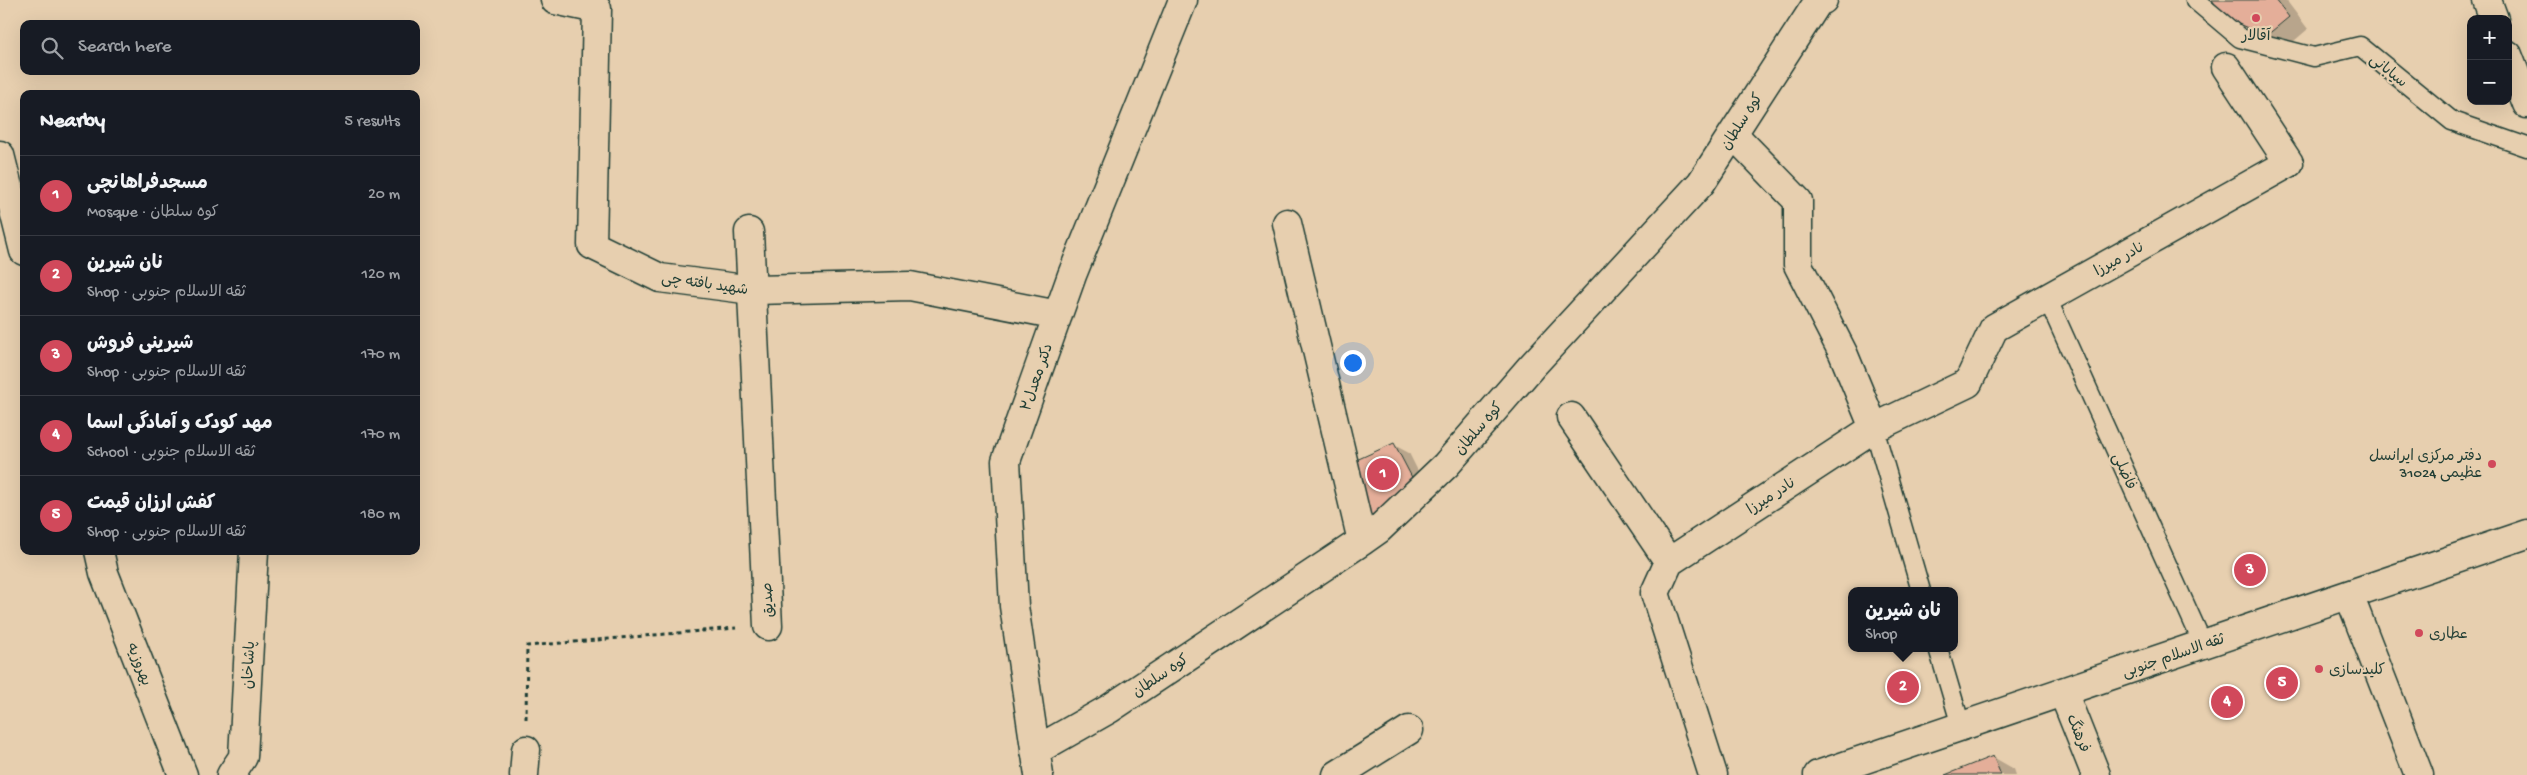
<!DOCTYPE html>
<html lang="en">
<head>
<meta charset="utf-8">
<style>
  :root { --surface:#171b24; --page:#20242c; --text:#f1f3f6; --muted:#9ea1a6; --line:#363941; --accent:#d1495b }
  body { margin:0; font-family:"Gochi Hand","Playpen Sans Arabic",sans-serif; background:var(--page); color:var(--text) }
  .controls { position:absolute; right:15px; top:15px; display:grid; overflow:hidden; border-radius:10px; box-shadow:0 5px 20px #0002 }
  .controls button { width:45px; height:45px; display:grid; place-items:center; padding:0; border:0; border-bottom:1px solid var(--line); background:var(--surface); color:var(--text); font:25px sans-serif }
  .you { position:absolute; left:1352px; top:362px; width:18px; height:18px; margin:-12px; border:4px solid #fff; border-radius:50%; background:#1a73e8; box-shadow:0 0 0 8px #1a73e833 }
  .badge { display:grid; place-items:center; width:32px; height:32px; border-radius:50%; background:var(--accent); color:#fff; font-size:16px; font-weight:700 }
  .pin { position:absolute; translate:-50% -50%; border:2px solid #fff; box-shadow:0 1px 5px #0006 }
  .popup { position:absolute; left:1848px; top:587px; width:110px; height:65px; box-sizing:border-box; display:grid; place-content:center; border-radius:10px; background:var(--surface); filter:drop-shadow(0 1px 4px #0005); font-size:16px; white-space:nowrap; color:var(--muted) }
  .popup b { font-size:19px; color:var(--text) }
  .popup::after { content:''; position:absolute; left:50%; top:100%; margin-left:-10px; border:10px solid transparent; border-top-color:var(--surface) }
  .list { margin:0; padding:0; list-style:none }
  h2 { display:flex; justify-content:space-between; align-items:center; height:65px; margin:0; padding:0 20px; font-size:21px }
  h2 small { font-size:16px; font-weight:400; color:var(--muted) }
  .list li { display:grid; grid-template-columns:32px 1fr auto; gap:15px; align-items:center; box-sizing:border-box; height:80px; padding:0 20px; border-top:1px solid var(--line) }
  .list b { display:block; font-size:19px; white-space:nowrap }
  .list p { margin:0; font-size:16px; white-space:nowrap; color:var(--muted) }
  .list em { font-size:16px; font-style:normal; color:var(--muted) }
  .icon { flex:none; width:28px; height:28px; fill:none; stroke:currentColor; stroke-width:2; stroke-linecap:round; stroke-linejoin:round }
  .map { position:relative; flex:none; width:2527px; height:775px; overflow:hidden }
  .search { position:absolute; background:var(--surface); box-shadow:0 5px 20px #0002; left:20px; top:20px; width:400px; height:55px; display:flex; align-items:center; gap:12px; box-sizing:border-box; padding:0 18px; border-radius:10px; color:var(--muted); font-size:19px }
  .panel { position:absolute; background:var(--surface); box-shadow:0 5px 20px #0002; left:20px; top:90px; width:400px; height:465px; border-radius:10px }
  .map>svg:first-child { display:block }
  .shadow { fill:#0003 }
  .building { fill:#e4ae99; stroke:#1f3d34 }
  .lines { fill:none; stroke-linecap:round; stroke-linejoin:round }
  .service-casing { stroke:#1f3d34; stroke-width:21 }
  .minor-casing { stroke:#1f3d34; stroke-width:31 }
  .primary-casing { stroke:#1f3d34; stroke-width:31 }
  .path { stroke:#1f3d34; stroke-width:3; stroke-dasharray:4 4; stroke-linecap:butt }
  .service { stroke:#e7cfaf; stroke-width:18 }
  .minor { stroke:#e7cfaf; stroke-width:28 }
  .primary { stroke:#e7cfaf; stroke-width:28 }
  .poi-dot { fill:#d1495b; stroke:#e7cfaf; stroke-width:2 }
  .labels { text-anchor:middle; stroke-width:4.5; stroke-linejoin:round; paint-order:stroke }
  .poi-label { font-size:15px; fill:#1f3d34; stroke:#e7cfaf; text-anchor:start }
  .street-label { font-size:15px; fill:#1f3d34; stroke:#e7cfaf }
</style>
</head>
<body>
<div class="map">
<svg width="2527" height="775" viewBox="0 0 2527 775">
  <rect width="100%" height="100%" fill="#e7cfaf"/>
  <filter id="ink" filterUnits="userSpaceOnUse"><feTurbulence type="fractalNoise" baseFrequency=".02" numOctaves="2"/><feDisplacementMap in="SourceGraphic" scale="10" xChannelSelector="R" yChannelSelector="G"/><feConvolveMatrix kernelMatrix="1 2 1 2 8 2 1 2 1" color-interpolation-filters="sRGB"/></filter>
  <g filter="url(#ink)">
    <path class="shadow" d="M 2214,0 L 2286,0 L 2308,29 L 2287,47 L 2247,29 L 2226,17 Z
      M 1394,445 L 1409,453 L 1430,495 L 1373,524 Z
      M 1993,757 L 2014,769 L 2016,775 L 1949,775 Z"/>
    <path class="building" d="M 2212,0 L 2276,0 L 2289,17 L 2266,36 L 2225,18 Z
      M 1394,443 L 1417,487 L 1372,525 L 1352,462 Z
      M 1993,756 L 2001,775 L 1945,775 Z"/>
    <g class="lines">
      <g class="service-casing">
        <path id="service" d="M 2195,0 L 2240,38 L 2314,57 L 2360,46 L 2452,121 L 2527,147
          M 2047,298 L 2203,644
          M 1874,428 L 1921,591
          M 1938,648 L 1961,726"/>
      </g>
      <g class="minor-casing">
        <path id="minor" d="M 555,0 L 597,9
          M 597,9 L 592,245 L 660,278 L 752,290 L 910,286 L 1058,315
          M 1733,134 L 1798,201 L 1798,265 L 1843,353 L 1874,428 L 1968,383 L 1994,328 L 2289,163 L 2226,67
          M 0,155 L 24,251
          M 1287,223 L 1362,541
          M 749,232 L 768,626
          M 1571,417 L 1669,562 L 1655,593 L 1713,775
          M 99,551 L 104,573 L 183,775
          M 1669,562 L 1874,428
          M 2349,595 L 2419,775
          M 2063,692 L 2096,775
          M 1035,751 L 1109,709 L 1362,541 L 1379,529 L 1446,465 L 1531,367 L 1701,183 L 1818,2 L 1823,0
          M 231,775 L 243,757 L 254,551
          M 524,775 L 526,750
          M 1039,775 L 1014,606 L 1006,461 L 1072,275 L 1183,0
          M 1337,775 L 1409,730"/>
      </g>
      <g class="primary-casing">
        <path id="primary" d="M 2487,0 L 2494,19
          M 2508,55 L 2527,104
          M 1818,775 L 2527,534"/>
      </g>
      <path class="path" d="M 526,719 L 527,646 L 736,628"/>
      <use href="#service" class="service"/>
      <use href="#minor" class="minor"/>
      <use href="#primary" class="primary"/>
    </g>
  </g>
  <g class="poi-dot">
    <circle cx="2256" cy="18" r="5"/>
    <circle cx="2492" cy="464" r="5"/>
    <circle cx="2419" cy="633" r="5"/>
    <circle cx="2319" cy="669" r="5"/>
  </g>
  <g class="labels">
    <g class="poi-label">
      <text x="2256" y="40" text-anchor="middle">آقالار</text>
      <text x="2482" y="460" text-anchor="end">دفتر مرکزی ایرانسل<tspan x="2482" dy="17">31024 عظیمی</tspan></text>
      <text x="2429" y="638">عطاری</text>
      <text x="2329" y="674">کلیدسازی</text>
    </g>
    <g class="street-label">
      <text transform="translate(2389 70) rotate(39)" y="5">سیابانی</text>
      <text transform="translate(1741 121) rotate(-57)" y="5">کوه سلطان</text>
      <text transform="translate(2119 258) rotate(-29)" y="5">نادر میرزا</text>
      <text transform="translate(705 283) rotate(8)" y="5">شهید بافته چی</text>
      <text transform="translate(1036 377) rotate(-71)" y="5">دکتر معدل۲</text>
      <text transform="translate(1478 428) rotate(-49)" y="5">کوه سلطان</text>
      <text transform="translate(2125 471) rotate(66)" y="5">فاضلی</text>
      <text transform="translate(1771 495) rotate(-33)" y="5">نادر میرزا</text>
      <text transform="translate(767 600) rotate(-93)" y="5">صدیق</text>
      <text transform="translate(2173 655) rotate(-19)" y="5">ثقه الاسلام جنوبی</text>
      <text transform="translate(140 664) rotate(69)" y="5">بهروزیه</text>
      <text transform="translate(248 665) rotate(-87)" y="5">پاشاخان</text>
      <text transform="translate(1160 675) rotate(-34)" y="5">کوه سلطان</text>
      <text transform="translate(2079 733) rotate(68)" y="5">فرهنگ</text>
    </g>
  </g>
</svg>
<div class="controls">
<button>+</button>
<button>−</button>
</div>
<div class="you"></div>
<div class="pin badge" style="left:1383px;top:474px">1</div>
<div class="pin badge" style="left:1903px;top:687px">2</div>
<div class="popup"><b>نان شیرین</b>Shop</div>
<div class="pin badge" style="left:2250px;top:570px">3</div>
<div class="pin badge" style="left:2227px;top:702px">4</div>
<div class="pin badge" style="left:2282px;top:683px">5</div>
<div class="search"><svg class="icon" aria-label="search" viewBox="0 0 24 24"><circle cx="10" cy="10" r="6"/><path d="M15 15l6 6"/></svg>Search here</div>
<section class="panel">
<h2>Nearby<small>5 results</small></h2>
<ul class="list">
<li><span class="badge">1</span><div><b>مسجدفراهانچی</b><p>Mosque · کوه سلطان</p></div><em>20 m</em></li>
<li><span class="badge">2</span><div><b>نان شیرین</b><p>Shop · ثقه الاسلام جنوبی</p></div><em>120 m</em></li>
<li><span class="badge">3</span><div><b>شیرینی فروش</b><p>Shop · ثقه الاسلام جنوبی</p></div><em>170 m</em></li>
<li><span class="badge">4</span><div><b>مهد کودک و آمادگی اسما</b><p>School · ثقه الاسلام جنوبی</p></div><em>170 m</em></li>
<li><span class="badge">5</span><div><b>کفش ارزان قیمت</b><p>Shop · ثقه الاسلام جنوبی</p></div><em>180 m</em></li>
</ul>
</section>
</div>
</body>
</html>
